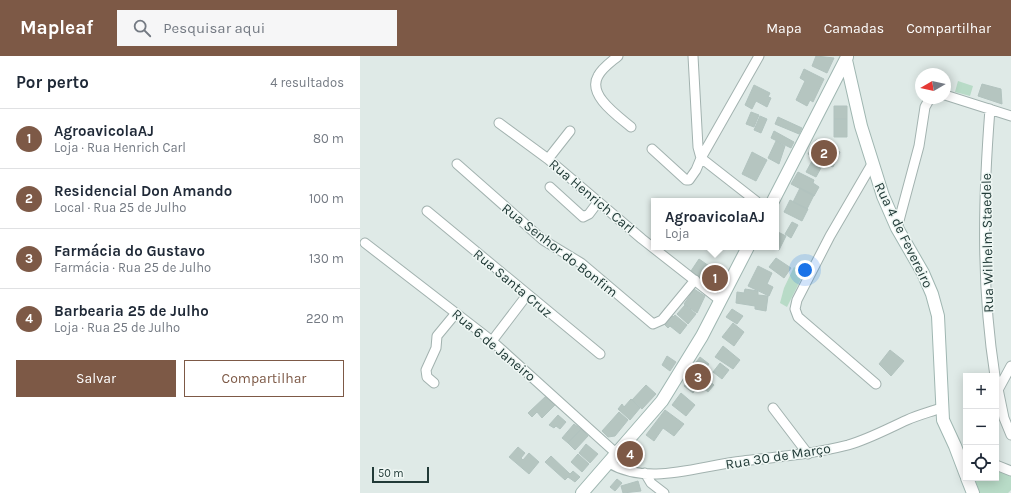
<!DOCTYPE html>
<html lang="pt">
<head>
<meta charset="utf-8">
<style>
  :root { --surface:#fff; --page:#f6f6f7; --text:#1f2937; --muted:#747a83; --line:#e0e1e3; --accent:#7d5946 }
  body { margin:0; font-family:Karla,sans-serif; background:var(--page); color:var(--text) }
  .controls { position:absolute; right:12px; bottom:12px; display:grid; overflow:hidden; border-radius:0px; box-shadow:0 2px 10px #0003 }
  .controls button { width:36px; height:36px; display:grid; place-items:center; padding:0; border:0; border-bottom:1px solid var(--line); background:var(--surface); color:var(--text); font:20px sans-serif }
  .compass { position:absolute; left:555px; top:12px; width:36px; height:36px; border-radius:50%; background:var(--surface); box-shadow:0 2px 10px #0003; rotate:261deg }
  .scale { position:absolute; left:12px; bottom:10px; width:57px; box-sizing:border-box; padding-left:4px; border:2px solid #213a37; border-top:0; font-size:11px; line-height:14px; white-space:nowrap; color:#213a37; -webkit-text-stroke:3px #eff7f4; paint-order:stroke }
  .you { position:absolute; left:445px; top:214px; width:14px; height:14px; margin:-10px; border:3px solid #fff; border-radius:50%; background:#1a73e8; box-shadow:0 0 0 6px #1a73e833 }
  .badge { display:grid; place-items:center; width:26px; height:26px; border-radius:50%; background:var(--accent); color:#fff; font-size:13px; font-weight:700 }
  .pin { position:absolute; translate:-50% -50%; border:2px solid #fff; box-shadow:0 1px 4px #0006 }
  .popup { position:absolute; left:291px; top:142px; width:128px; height:52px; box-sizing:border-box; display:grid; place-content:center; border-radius:0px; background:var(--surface); filter:drop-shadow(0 1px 3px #0005); font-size:13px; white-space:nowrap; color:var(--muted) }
  .popup b { font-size:15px; color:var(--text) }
  .popup::after { content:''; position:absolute; left:50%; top:100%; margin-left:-8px; border:8px solid transparent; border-top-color:var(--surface) }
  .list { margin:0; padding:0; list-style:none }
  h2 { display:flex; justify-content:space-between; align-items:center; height:52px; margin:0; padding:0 16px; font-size:17px }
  h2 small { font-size:13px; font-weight:400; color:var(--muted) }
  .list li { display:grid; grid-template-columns:26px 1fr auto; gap:12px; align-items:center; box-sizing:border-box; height:60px; padding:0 16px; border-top:1px solid var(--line) }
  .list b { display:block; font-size:15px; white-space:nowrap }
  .list p { margin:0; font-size:13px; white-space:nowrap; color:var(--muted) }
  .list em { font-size:13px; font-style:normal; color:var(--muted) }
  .actions { display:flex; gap:8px; padding:12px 16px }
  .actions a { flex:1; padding:9px 0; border:1px solid var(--accent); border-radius:0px; text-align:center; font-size:14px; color:var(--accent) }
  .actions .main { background:var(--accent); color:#fff }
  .icon { flex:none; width:22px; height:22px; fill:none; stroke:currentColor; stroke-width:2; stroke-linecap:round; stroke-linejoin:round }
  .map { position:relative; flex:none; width:651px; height:437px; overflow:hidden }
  header { display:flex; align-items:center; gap:24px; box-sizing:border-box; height:56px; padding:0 20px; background:var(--accent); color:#fff }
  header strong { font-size:19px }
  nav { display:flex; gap:22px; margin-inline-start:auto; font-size:14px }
  .search { width:280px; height:36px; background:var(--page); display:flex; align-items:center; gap:10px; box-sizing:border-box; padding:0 14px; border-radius:0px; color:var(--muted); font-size:15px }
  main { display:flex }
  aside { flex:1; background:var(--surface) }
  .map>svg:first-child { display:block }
  .green { fill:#b8dbc7 }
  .building { fill:#b5c5c0; stroke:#b2c3bf }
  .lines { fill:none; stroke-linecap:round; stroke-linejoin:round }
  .street-casing { stroke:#a2b2af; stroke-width:11 }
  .secondary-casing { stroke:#9fb6b1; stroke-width:14 }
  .street { stroke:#fff; stroke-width:9 }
  .secondary { stroke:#fff; stroke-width:12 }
  .labels { text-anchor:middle; stroke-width:3; stroke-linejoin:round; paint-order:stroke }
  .street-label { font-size:14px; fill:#213a37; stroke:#eff7f4 }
</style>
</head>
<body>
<header>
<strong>Mapleaf</strong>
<div class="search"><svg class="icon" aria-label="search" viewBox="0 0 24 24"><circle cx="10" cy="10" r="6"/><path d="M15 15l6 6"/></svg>Pesquisar aqui</div>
<nav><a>Mapa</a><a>Camadas</a><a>Compartilhar</a></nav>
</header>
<main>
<aside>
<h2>Por perto<small>4 resultados</small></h2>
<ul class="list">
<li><span class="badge">1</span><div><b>AgroavicolaAJ</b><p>Loja · Rua Henrich Carl</p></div><em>80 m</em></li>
<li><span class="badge">2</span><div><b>Residencial Don Amando</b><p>Local · Rua 25 de Julho</p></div><em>100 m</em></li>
<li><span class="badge">3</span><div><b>Farmácia do Gustavo</b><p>Farmácia · Rua 25 de Julho</p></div><em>130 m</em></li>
<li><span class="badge">4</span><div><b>Barbearia 25 de Julho</b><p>Loja · Rua 25 de Julho</p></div><em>220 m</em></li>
</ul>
<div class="actions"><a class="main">Salvar</a><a>Compartilhar</a></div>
</aside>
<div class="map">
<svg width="651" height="437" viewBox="0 0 651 437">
  <rect width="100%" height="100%" fill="#dfeae7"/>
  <path class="green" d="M 598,25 L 613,30 L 610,40 L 595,36 Z
    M 434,211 L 444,217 L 427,251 L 420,247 L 424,232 Z
    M 636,414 L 651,419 L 651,434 L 648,437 L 617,437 L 611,422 L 636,422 Z"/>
  <path class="building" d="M 456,0 L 474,2 L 467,17 L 452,10 Z
    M 444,13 L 464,23 L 453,46 L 450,44 L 447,50 L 436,44 L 445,25 L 440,22 Z
    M 622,28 L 641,33 L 642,48 L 618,40 Z
    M 394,29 L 410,37 L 408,41 L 411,42 L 407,51 L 396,45 L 392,53 L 385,49 Z
    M 474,50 L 487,50 L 487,63 L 474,63 Z
    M 391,56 L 399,59 L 394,71 L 386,68 Z
    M 400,60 L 407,63 L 401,77 L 394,74 Z
    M 418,61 L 442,72 L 439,78 L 415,68 Z
    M 474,63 L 487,63 L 487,81 L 474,81 Z
    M 414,75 L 434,86 L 431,92 L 411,82 Z
    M 456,84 L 480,96 L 473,111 L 448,98 Z
    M 416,85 L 425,90 L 419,108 L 408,102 Z
    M 392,96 L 407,104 L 396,125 L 382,118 Z
    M 452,105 L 462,110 L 456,121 L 446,116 Z
    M 438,116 L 454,124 L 453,127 L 459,131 L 454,140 L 431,128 Z
    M 440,132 L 454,139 L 447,153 L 433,146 Z
    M 430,144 L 448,153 L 442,165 L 424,156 Z
    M 432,166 L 438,169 L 431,182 L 425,178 Z
    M 416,175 L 426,180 L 419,194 L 412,191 L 416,191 Z
    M 416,202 L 431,212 L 424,222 L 409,211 Z
    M 339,203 L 362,219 L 355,230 L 343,222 L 347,216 L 344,214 L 339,221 L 331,215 Z
    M 398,210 L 412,217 L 407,228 L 413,231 L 409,240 L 388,230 Z
    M 334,233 L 345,240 L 337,257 L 324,248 Z
    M 385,233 L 398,235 L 398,239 L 408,240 L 406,255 L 395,253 L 395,250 L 376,247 L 377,236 L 384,237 Z
    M 325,249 L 336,258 L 328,268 L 317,258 Z
    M 372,253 L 383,260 L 377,268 L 366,261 Z
    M 311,259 L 313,261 L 315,259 L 327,269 L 320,278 L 310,270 L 308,272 L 304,268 Z
    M 373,267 L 384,276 L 374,290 L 362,281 Z
    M 363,290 L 380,304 L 373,313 L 355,301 Z
    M 530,294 L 544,305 L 531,320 L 519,308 Z
    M 307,300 L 316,306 L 310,315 L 302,309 Z
    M 340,301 L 349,308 L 343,316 L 334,309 Z
    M 360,307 L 369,314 L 362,323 L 353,316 Z
    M 339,316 L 354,329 L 348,336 L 332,323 Z
    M 329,324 L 338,331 L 333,337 L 324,330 Z
    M 286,329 L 296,338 L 282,353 L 272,344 Z
    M 321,337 L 335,349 L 326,360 L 312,349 Z
    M 186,340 L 195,349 L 182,362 L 177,356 L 172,361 L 168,357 Z
    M 271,343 L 280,352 L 270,364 L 258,353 L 262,348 L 264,351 Z
    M 305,354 L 324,368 L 314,380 L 303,372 L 294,385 L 286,379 Z
    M 259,356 L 268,364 L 255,380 L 248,381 L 242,375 Z
    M 198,359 L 206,366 L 200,373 L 196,370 L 194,372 L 189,369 Z
    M 214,368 L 221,373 L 208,387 L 202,382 Z
    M 221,373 L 228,380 L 215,394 L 208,387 Z
    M 226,388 L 238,398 L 230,407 L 219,397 Z
    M 273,388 L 285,399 L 275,410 L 266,409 L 260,404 Z
    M 158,391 L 165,397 L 161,402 L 163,404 L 169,397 L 179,406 L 169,418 L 149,401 Z
    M 218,398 L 229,408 L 222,416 L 211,406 Z
    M 191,400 L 210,418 L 213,415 L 220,421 L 215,426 L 208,421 L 205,424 L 185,406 Z
    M 257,423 L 262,427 L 255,435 L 250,431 Z
    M 278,425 L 281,435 L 263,437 L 261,430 Z"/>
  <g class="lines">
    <g class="street-casing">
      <path id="street" d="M 258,0 C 251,6 242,12 238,20 C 227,39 258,60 271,71
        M 333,0 L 338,91 L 341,102 L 396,145
        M 585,39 L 651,60
        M 630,53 C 623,142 621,231 635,320
        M 139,67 L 188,103 L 282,183 L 361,245
        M 292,93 L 326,124 L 329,124 L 336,114 L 341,102 L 399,0
        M 188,103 L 210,75
        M 97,108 L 183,184 L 221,207 L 293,268 L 302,264 L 335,224
        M 512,108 L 470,180 L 437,244 L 435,253 L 438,261 L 516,328
        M 190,131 L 223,161 L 229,158 L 238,146
        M 67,155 L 240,298
        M 537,172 L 559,90 L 565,51 L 570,42
        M 5,187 L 132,285 L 257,398
        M 132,285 L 167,239
        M 636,323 L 644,362 L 651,379
        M 74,327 L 67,321 L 66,314 L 76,292 L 77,280 L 96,257
        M 638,334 L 651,310
        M 413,352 L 448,398
        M 249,407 C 289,431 341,409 383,405 C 418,401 453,398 488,389 C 509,383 527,373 547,364 C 558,359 570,356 581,352
        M 636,409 L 651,415
        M 285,417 L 291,427 L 304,437"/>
    </g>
    <g class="secondary-casing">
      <path id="secondary" d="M 486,4 L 501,70 L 523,140 L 537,172 L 563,217 L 572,238 L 578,260 L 583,364 L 595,390 L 606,419
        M 413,145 L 487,1
        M 607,422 L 613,437
        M 222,437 L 302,345 L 342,280 L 388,191"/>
    </g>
    <use href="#street" class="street"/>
    <use href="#secondary" class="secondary"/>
  </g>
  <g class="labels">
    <g class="street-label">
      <text transform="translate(232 140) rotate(40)" y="5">Rua Henrich Carl</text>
      <text transform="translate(544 179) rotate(64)" y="5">Rua 4 de Fevereiro</text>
      <text transform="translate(627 187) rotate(-91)" y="5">Rua Wilhelm Staedele</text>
      <text transform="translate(200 194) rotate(38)" y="5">Rua Senhor do Bonfim</text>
      <text transform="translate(153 227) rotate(40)" y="5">Rua Santa Cruz</text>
      <text transform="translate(134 289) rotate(40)" y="5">Rua 6 de Janeiro</text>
      <text transform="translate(418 400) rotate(-9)" y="5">Rua 30 de Março</text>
    </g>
  </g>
</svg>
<div class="controls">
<button>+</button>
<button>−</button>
<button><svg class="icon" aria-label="locate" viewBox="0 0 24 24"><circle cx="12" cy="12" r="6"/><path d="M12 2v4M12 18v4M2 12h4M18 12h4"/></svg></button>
</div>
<svg class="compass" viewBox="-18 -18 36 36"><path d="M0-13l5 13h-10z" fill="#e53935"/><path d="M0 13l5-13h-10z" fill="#747a83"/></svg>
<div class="scale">50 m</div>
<div class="you"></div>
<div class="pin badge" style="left:355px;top:222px">1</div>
<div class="popup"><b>AgroavicolaAJ</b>Loja</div>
<div class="pin badge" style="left:464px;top:97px">2</div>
<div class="pin badge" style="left:338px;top:321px">3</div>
<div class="pin badge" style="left:270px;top:398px">4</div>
</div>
</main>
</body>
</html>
